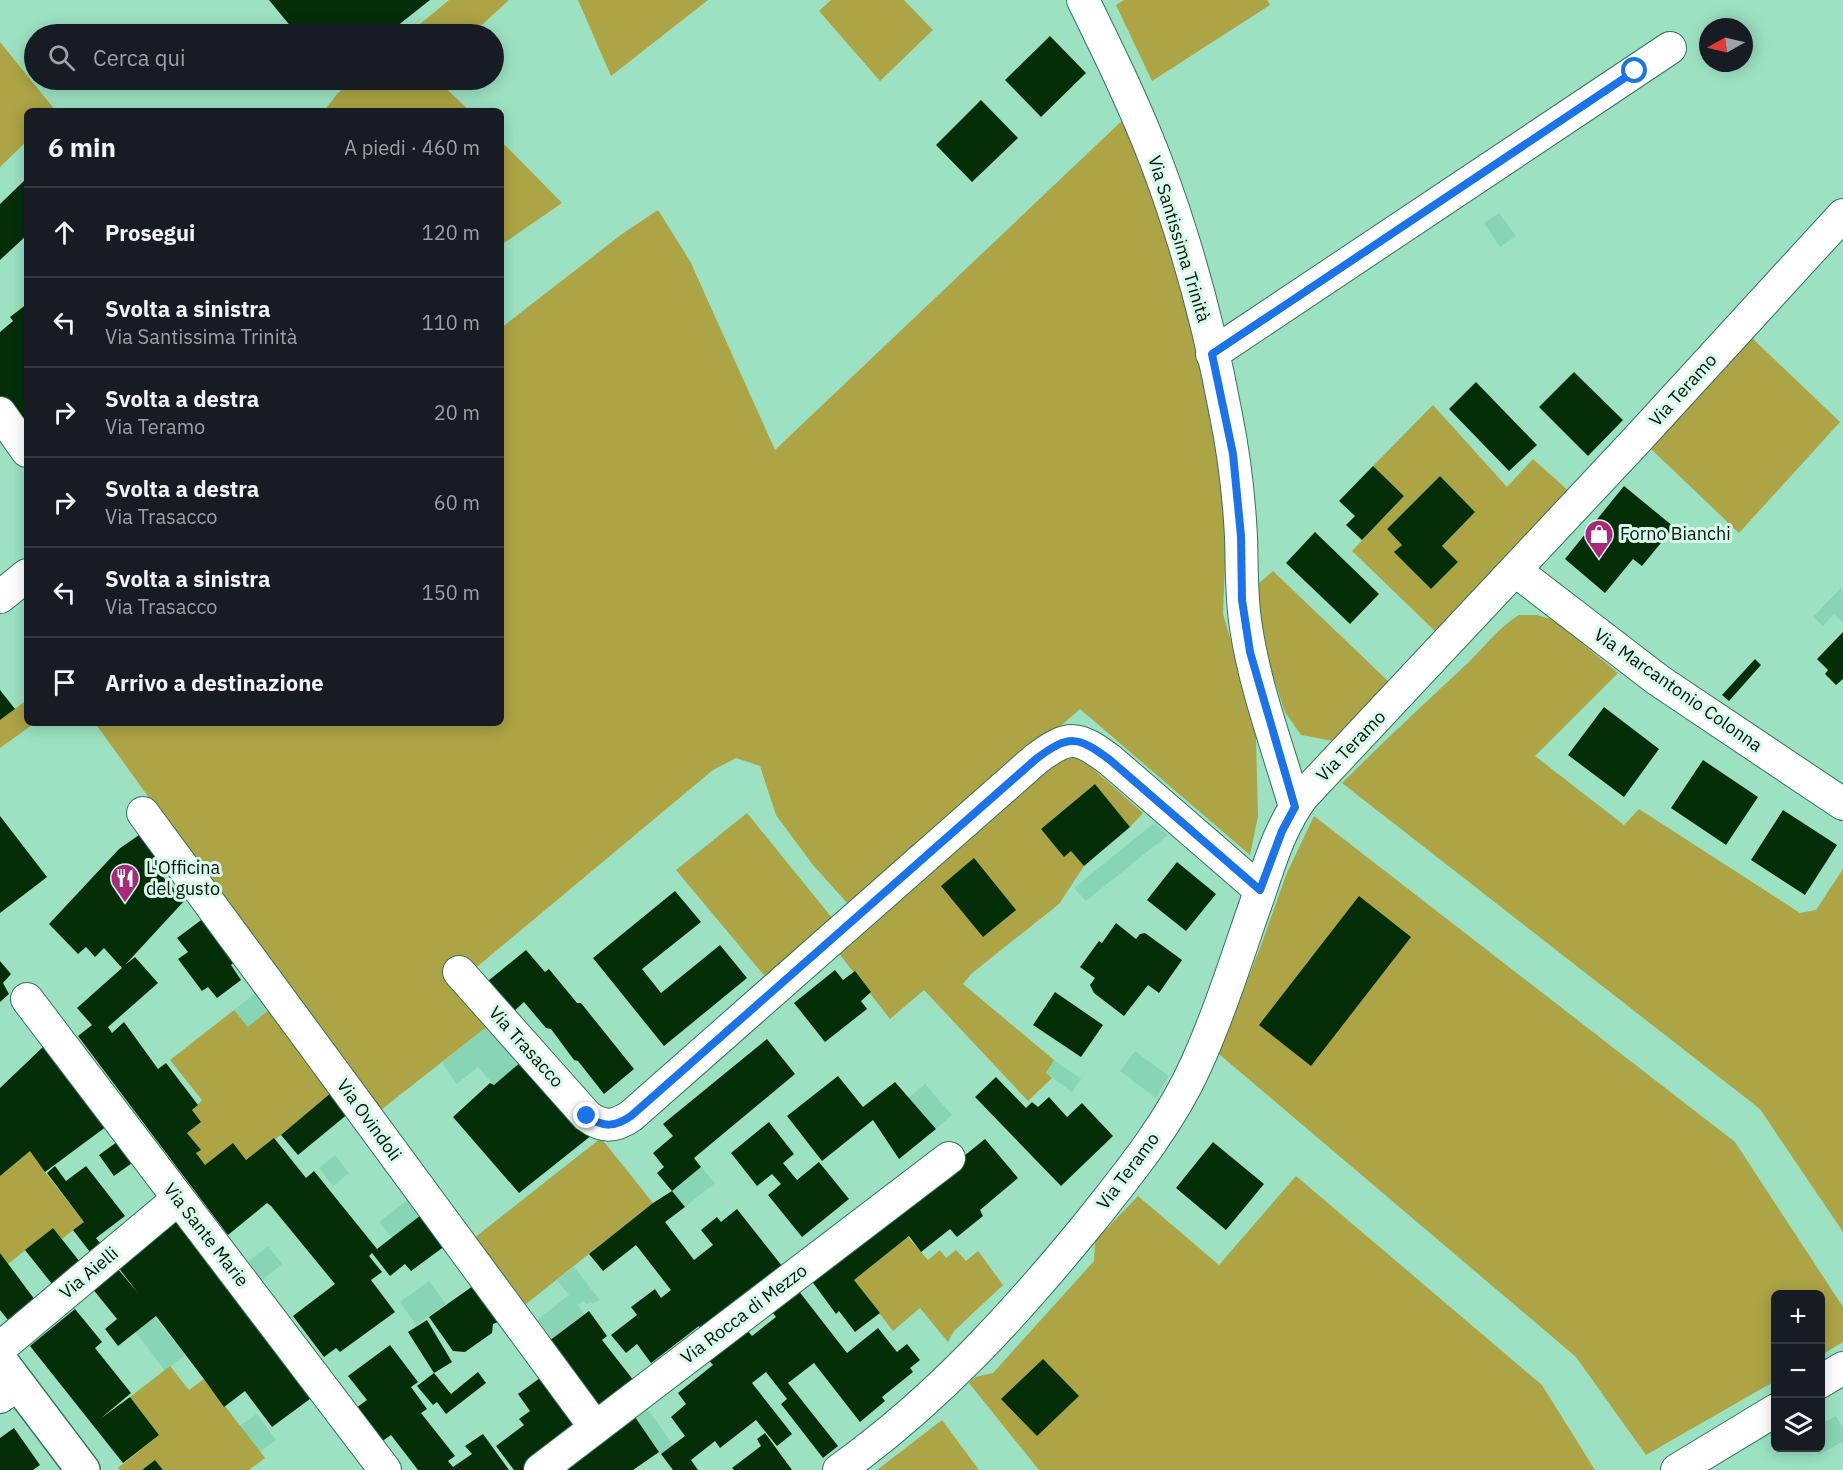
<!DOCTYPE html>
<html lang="it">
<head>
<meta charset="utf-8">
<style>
  :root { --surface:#171b24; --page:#20242c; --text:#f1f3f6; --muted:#9ea1a6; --line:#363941 }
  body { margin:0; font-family:"IBM Plex Sans",sans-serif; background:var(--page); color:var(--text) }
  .controls { position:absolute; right:18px; bottom:18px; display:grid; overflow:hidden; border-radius:9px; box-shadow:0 3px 15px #0003 }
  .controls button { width:54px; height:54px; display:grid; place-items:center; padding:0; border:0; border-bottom:2px solid var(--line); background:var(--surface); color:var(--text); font:30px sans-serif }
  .compass { position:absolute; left:1699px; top:18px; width:54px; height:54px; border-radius:50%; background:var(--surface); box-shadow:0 3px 15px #0003; rotate:262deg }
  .stop { position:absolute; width:18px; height:18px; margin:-14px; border:4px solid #1a73e8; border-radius:50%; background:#fff }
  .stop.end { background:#1a73e8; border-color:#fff; box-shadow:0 2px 6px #0008 }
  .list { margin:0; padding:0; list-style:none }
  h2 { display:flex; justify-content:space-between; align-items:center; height:78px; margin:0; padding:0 24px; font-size:26px }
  h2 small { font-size:20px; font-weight:400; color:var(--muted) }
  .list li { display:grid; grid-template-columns:39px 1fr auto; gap:18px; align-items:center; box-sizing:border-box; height:90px; padding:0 24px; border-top:2px solid var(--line) }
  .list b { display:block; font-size:22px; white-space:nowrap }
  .list p { margin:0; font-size:20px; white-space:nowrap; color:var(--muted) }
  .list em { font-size:20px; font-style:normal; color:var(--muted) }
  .icon { flex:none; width:33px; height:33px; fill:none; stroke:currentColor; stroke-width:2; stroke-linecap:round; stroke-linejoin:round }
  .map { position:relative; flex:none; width:1843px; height:1470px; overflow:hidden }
  .search { position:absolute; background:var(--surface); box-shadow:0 3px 15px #0003; left:24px; top:24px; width:480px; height:66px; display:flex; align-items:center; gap:15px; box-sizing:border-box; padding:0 21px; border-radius:33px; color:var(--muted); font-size:22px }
  .panel { position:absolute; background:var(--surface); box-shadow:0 3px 15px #0003; left:24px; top:108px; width:480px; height:618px; border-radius:9px }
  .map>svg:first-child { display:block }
  .built { fill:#87d5b4 }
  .green { fill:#aca445; fill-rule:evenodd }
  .building { fill:#032e08 }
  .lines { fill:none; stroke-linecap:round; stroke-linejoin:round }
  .minor-casing { stroke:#30745a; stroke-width:34 }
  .major-casing { stroke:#30745a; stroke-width:36 }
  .minor { stroke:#fff; stroke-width:32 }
  .major { stroke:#fff; stroke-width:33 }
  .route { stroke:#1a73e8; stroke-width:8 }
  .labels { text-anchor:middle; stroke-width:6; stroke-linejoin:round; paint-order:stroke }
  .street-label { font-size:18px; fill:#00140a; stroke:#d8faea }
  .poi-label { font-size:18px; fill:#00140a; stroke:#d8faea; text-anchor:start }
</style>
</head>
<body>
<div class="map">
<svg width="1843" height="1470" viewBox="0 0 1843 1470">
  <rect width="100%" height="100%" fill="#9ce2c2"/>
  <path class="built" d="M 1499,213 L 1516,236 L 1500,247 L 1484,223 Z
    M 1842,587 L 1843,619 L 1841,621 L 1834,614 L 1823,626 L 1813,617 Z
    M 1154,823 L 1168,835 L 1086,901 L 1074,888 Z
    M 257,992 L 270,1009 L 248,1027 L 234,1010 Z
    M 489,1025 L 522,1061 L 494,1085 L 478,1067 L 457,1084 L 442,1063 Z
    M 1135,1051 L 1169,1076 L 1156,1098 L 1120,1071 Z
    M 1054,1060 L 1081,1079 L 1072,1092 L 1046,1073 Z
    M 925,1084 L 952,1115 L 936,1129 L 908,1098 Z
    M 335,1155 L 349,1173 L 333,1186 L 319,1168 Z
    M 701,1167 L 715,1183 L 685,1207 L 672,1191 Z
    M 410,1198 L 422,1215 L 392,1238 L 379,1222 Z
    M 268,1246 L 282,1264 L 261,1281 L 247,1263 Z
    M 574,1267 L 600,1300 L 593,1304 L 591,1302 L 587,1304 L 583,1301 L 578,1305 L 584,1314 L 549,1341 L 535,1322 L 569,1295 L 557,1280 Z
    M 429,1281 L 446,1304 L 416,1325 L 400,1302 Z
    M 155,1317 L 185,1355 L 165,1371 L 135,1331 Z
    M 647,1408 L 673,1445 L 661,1454 L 635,1417 Z
    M 257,1414 L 276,1440 L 258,1453 L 239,1426 Z
    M 1836,1416 L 1843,1428 L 1843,1441 L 1819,1455 L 1814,1448 L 1820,1448 L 1821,1424 Z"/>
  <path class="green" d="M 449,0 L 509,0 L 472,34 L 408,34 Z
    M 578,0 L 708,0 L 611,76 Z
    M 831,0 L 904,0 L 933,30 L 880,81 L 819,11 Z
    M 1124,0 L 1267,0 L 1270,5 L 1152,81 L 1116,5 Z
    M 0,42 L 56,111 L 27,111 L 27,141 L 0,167 Z
    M 354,80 L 437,80 L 470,111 L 324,111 L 337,94 Z
    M 1128,115 L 1186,297 L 1216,429 L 1226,538 L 1223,614 L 1251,708 L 1256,739 L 1258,816 L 1250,855 L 1080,709 L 859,903 L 849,905 L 813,865 L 776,815 L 760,766 L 736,758 L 713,770 L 472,971 L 457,957 L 442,973 L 489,1025 L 377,1113 L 95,723 L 501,723 L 501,328 L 622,234 L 658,210 L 690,261 L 775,450 Z
    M 501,141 L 562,203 L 501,245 Z
    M 1752,338 L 1840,422 L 1739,533 L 1650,448 Z
    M 1433,405 L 1507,487 L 1533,459 L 1572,494 L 1436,632 L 1352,551 L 1404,496 L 1373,466 ZM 1440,476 L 1475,512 L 1442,546 L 1458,562 L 1431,589 L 1395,552 L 1402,545 L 1387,529 Z
    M 1273,571 L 1388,681 L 1333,741 L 1301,735 L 1285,712 L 1268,661 L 1255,605 L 1257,585 Z
    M 1519,615 L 1537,615 L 1554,620 L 1618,673 L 1535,756 L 1624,825 L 1639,809 L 1800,913 L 1816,910 L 1843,869 L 1843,1232 L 1760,1109 L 1342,783 C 1383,742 1426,702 1469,662 C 1486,645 1499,627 1519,615 Z
    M 27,700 L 27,723 L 35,723 L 0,748 L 0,720 Z
    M 1072,750 L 1143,813 L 1130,827 L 1095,784 L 1041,829 L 1064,856 L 1071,851 L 1084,866 L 1059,904 L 971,974 L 963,984 L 1054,1060 L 1046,1073 L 1052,1078 L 1028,1101 L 924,990 L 890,1019 L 837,951 Z
    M 747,813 L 833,919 L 768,980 L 676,870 Z
    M 1314,816 L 1735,1142 L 1843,1307 L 1843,1342 L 1821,1355 L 1820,1294 L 1776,1294 L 1775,1381 L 1646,1455 L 1576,1357 L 1219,1054 L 1263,940 L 1286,875 Z
    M 270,1009 L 332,1092 L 281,1135 L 246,1160 L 233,1144 L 205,1165 L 196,1154 L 200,1149 L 187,1133 L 201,1122 L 192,1111 L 202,1100 L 170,1060 L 234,1010 L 248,1027 Z
    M 601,1138 L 653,1203 L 521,1308 L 469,1242 Z
    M 32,1149 L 45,1172 L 84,1222 L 62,1239 L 53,1228 L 8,1264 L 0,1253 L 0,1176 Z
    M 1296,1176 L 1542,1385 L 1595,1470 L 1039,1470 L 969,1383 L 975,1377 L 993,1373 L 1094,1261 L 1095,1241 L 1138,1196 L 1219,1265 Z
    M 908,1237 L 928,1260 L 940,1250 L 946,1258 L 956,1250 L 966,1261 L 978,1251 L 1003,1285 L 954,1331 L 948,1342 L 920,1308 L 893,1331 L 854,1280 Z
    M 170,1366 L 189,1390 L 204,1379 L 265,1458 L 249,1470 L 163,1470 L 155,1460 L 142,1470 L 120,1470 L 118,1468 L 159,1435 L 130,1397 Z
    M 942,1420 L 979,1470 L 877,1470 Z"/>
  <path class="building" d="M 269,0 L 430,0 L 387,34 L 297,34 Z
    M 1050,36 L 1086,73 L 1041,117 L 1005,80 Z
    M 981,100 L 1018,138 L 972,182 L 936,145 Z
    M 27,178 L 27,235 L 0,260 L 0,204 Z
    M 27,304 L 27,431 L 0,396 L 0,332 L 13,321 L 10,317 Z
    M 1574,372 L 1623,420 L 1588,456 L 1539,407 Z
    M 1476,382 L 1537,445 L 1509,471 L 1449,409 Z
    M 1373,466 L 1404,496 L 1362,540 L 1346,525 L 1355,516 L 1339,501 Z
    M 1440,476 L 1475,512 L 1442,546 L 1458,562 L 1431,589 L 1394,552 L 1402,545 L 1387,529 Z
    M 1624,486 L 1674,527 L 1642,566 L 1633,559 L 1605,593 L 1565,559 Z
    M 1315,532 L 1379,594 L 1350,624 L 1286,563 Z
    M 1843,632 L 1843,679 L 1836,685 L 1825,674 L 1828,670 L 1817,659 Z
    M 1755,659 L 1761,665 L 1729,701 L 1722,695 Z
    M 0,690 L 15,709 L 0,720 Z
    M 1604,707 L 1659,749 L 1624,797 L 1568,755 Z
    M 1703,760 L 1758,797 L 1726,845 L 1671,808 Z
    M 1095,784 L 1130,827 L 1084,866 L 1071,851 L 1064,857 L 1041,829 Z
    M 1783,810 L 1837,845 L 1805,895 L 1751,860 Z
    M 0,816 L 47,877 L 0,913 Z
    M 139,835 L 166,870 L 161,875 L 185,900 L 125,965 L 135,957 L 158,983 L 108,1027 L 112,1033 L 124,1022 L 158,1069 L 166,1063 L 198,1105 L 192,1110 L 201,1122 L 187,1133 L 201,1150 L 196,1153 L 205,1165 L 233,1143 L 246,1160 L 274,1138 L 306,1178 L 314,1171 L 377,1249 L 425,1212 L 449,1243 L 411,1271 L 405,1264 L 390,1276 L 372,1253 L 369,1256 L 382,1272 L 371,1280 L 395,1312 L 340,1352 L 336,1348 L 324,1357 L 293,1316 L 335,1284 L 271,1206 L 267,1203 L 228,1235 L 78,1036 L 92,1025 L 77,1008 L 122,968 L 104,948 L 95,957 L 86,947 L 78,954 L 49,924 L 119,849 Z
    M 974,858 L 1016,910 L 983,937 L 941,886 Z
    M 1177,862 L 1216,894 L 1186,931 L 1147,900 Z
    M 675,891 L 701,922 L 642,969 L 661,993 L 720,945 L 747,978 L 664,1046 L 593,958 Z
    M 1359,896 L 1411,937 L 1311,1066 L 1259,1025 Z
    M 208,915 L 239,958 L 231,965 L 241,980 L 217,998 L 208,987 L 202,991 L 178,959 L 188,952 L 177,938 Z
    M 1116,923 L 1136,939 L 1140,934 L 1145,933 L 1182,960 L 1159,993 L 1148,985 L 1124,1016 L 1094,993 L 1090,985 L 1095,978 L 1080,967 L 1099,941 L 1102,943 Z
    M 526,950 L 545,972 L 549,969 L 577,1003 L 581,1003 L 634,1069 L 604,1094 L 578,1061 L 574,1060 L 551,1029 L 546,1028 L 524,1002 L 513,1012 L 488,981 Z
    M 0,961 L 11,974 L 3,983 L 9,994 L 0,1002 Z
    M 835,970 L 843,980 L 855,971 L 871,992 L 861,1001 L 867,1009 L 825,1042 L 794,1003 Z
    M 1055,992 L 1103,1025 L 1081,1057 L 1033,1025 Z
    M 767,1039 L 795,1074 L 694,1158 L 701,1167 L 672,1191 L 657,1173 L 664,1167 L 653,1153 L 673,1136 L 663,1124 Z
    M 44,1046 L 107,1126 L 45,1172 L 30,1151 L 0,1176 L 0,1088 Z
    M 522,1061 L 592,1135 L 519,1193 L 453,1117 L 490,1083 L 494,1085 Z
    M 838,1076 L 863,1107 L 895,1082 L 936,1129 L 899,1159 L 873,1120 L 822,1161 L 787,1116 Z
    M 996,1077 L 1026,1108 L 1032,1102 L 1038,1107 L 1049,1097 L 1067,1117 L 1082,1103 L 1113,1136 L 1061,1186 L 975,1097 Z
    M 332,1092 L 349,1113 L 298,1155 L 281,1135 Z
    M 769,1122 L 794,1154 L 783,1163 L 797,1180 L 819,1162 L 849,1199 L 802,1237 L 768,1195 L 781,1184 L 772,1174 L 757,1186 L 731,1153 Z
    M 985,1139 L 1018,1178 L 980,1210 L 983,1216 L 957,1237 L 950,1229 L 921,1252 L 909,1236 L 854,1280 L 880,1313 L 855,1332 L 839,1311 L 836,1314 L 811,1280 Z
    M 117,1142 L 132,1163 L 114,1176 L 99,1155 Z
    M 1213,1142 L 1264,1184 L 1226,1230 L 1176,1188 Z
    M 55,1166 L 66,1181 L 86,1166 L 125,1216 L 96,1238 L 100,1243 L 90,1252 L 73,1230 L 84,1222 L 47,1173 Z
    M 672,1191 L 685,1207 L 665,1222 L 694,1260 L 713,1245 L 701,1230 L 717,1217 L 721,1222 L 737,1209 L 786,1271 L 706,1336 L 699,1326 L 651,1363 L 637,1344 L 626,1353 L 611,1335 L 637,1315 L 631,1307 L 655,1289 L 661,1298 L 671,1290 L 636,1245 L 603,1271 L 589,1254 L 653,1203 Z
    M 179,1220 L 314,1396 L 272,1427 L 245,1391 L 224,1407 L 204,1379 L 156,1316 L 118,1346 L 105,1329 L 117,1319 L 92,1288 L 117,1268 L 138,1293 L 118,1267 L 171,1223 Z
    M 53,1228 L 80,1262 L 52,1284 L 25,1250 Z
    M 0,1253 L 35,1300 L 8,1320 L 0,1310 Z
    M 473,1286 L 501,1321 L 493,1324 L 492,1333 L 465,1352 L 453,1351 L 429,1317 Z
    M 798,1290 L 847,1353 L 878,1328 L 897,1352 L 907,1344 L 920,1360 L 910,1368 L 913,1372 L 882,1397 L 885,1401 L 860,1422 L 814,1363 L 788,1383 L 838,1446 L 823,1458 L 781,1404 L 787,1399 L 766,1372 L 752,1383 L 792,1434 L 777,1446 L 756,1420 L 720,1448 L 715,1441 L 691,1460 L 698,1470 L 673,1470 L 661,1454 L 685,1436 L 671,1417 L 686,1404 L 678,1393 L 713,1365 L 708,1359 L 746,1329 L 752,1336 L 776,1317 L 771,1311 Z
    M 75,1309 L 102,1342 L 95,1348 L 131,1393 L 100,1419 L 130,1397 L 159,1435 L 123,1463 L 30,1346 Z
    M 589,1311 L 607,1336 L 602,1340 L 638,1386 L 603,1413 L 549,1341 Z
    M 427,1320 L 452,1362 L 434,1373 L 408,1332 Z
    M 390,1345 L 418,1382 L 411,1387 L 427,1409 L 421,1413 L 455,1456 L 448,1461 L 453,1467 L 472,1454 L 465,1446 L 483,1434 L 509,1470 L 418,1470 L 391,1435 L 381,1442 L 356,1408 L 367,1400 L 348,1376 Z
    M 1043,1359 L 1079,1396 L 1037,1436 L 1001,1399 Z
    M 478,1372 L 486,1383 L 446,1414 L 437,1402 L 433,1405 L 417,1386 L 434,1373 L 451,1394 Z
    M 540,1378 L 584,1427 L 525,1470 L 514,1470 L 496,1446 L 524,1425 L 519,1419 L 530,1411 L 518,1394 Z
    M 635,1417 L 659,1452 L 633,1470 L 562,1470 Z
    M 14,1428 L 40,1465 L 33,1470 L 0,1470 L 0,1438 Z
    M 765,1433 L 792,1470 L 734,1470 L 732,1468 L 761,1446 L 757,1439 Z
    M 155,1460 L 163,1470 L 142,1470 Z"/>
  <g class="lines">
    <g class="minor-casing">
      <path id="minor" d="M 1083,0 C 1109,53 1135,106 1156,161 C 1187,243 1210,329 1226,415 C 1234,455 1239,496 1241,537 C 1242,567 1241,597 1246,627 C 1255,688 1278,748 1295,807
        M 1212,354 L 1670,48
        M 0,413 L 27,451
        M 1516,571 L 1658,680 L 1843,804
        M 0,597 L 27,575
        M 143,813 L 595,1427
        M 459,972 L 587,1116 C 603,1128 615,1127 631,1116 L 1036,759 C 1069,734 1078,736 1110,760 L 1260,890
        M 27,999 L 385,1470
        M 0,1348 L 178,1199
        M 1820,1382 L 1843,1368
        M 0,1397 L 17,1384
        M 540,1470 L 949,1158
        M 839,1470 C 936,1401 1015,1314 1090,1222 C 1129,1173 1170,1123 1196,1065 C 1220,1012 1237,957 1256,903 C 1269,866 1279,828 1303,796 L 1634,443 L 1843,215
        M 1677,1470 L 1776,1410"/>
    </g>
    <g class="major-casing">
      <path id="major" d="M 0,1360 L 83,1470"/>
    </g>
    <use href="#minor" class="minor"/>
    <use href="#major" class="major"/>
  </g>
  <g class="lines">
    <path class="route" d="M 587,1116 C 603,1128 615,1127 631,1116 L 1036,759 C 1069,734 1078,736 1110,760 L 1260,890 L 1282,831 L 1295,807 L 1250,652 L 1242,600 L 1241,536 L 1233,454 L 1212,354 L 1635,71"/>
  </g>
  <defs>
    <g id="shop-pin" transform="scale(1.5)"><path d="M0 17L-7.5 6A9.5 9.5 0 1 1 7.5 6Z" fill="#a6297c" stroke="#d8faea"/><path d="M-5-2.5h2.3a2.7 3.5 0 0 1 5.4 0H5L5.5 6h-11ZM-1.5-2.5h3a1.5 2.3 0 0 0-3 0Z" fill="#fff"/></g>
    <g id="restaurant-pin" transform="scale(1.5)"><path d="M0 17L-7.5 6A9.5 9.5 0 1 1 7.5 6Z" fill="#a6297c" stroke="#d8faea"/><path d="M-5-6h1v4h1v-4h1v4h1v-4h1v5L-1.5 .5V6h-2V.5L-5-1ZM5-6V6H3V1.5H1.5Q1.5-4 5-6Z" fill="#fff"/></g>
  </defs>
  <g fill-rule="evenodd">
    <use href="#shop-pin" x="1599" y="534"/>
    <use href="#restaurant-pin" x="125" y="878"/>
  </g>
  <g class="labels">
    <g class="street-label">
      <text transform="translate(1179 239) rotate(73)" y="6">Via Santissima Trinità</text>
      <text transform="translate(1683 390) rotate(-48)" y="6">Via Teramo</text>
      <text transform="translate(1678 690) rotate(35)" y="6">Via Marcantonio Colonna</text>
      <text transform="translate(1351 746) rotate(-46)" y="6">Via Teramo</text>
      <text transform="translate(526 1047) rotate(48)" y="6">Via Trasacco</text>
      <text transform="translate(369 1120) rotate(54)" y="6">Via Ovindoli</text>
      <text transform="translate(1128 1171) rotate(-53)" y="6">Via Teramo</text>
      <text transform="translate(206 1235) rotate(52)" y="6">Via Sante Marie</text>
      <text transform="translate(89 1273) rotate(-40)" y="6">Via Aielli</text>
      <text transform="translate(744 1314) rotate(-37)" y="6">Via Rocca di Mezzo</text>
    </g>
    <g class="poi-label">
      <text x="1620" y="540">Forno Bianchi</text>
      <text x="146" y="874">L'Officina<tspan x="146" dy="21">del gusto</tspan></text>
    </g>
  </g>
</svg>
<div class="controls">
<button>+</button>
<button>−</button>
<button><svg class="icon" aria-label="layers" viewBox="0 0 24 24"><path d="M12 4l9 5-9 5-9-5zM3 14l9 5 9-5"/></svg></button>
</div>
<svg class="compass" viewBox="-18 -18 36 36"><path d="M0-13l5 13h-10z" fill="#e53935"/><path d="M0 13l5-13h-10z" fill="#9ea1a6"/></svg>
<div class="stop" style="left:1635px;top:71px"></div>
<div class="stop end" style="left:587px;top:1116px"></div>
<div class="search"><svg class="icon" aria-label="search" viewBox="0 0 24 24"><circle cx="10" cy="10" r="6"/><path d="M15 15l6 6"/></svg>Cerca qui</div>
<section class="panel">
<h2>6 min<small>A piedi · 460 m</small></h2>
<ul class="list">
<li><svg class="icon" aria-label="ahead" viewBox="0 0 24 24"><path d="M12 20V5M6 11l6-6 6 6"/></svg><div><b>Prosegui</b></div><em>120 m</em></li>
<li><svg class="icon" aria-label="left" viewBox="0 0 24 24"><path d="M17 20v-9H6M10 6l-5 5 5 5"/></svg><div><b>Svolta a sinistra</b><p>Via Santissima Trinità</p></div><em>110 m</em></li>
<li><svg class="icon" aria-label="right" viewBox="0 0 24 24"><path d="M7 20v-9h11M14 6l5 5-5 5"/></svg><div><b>Svolta a destra</b><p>Via Teramo</p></div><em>20 m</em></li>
<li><svg class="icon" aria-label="right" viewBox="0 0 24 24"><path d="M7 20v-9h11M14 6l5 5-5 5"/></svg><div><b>Svolta a destra</b><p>Via Trasacco</p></div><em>60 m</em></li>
<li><svg class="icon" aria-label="left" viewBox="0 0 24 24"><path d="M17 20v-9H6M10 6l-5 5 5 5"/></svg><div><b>Svolta a sinistra</b><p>Via Trasacco</p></div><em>150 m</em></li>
<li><svg class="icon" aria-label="arrive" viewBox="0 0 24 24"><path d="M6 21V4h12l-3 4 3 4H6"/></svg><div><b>Arrivo a destinazione</b></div></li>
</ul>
</section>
</div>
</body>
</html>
